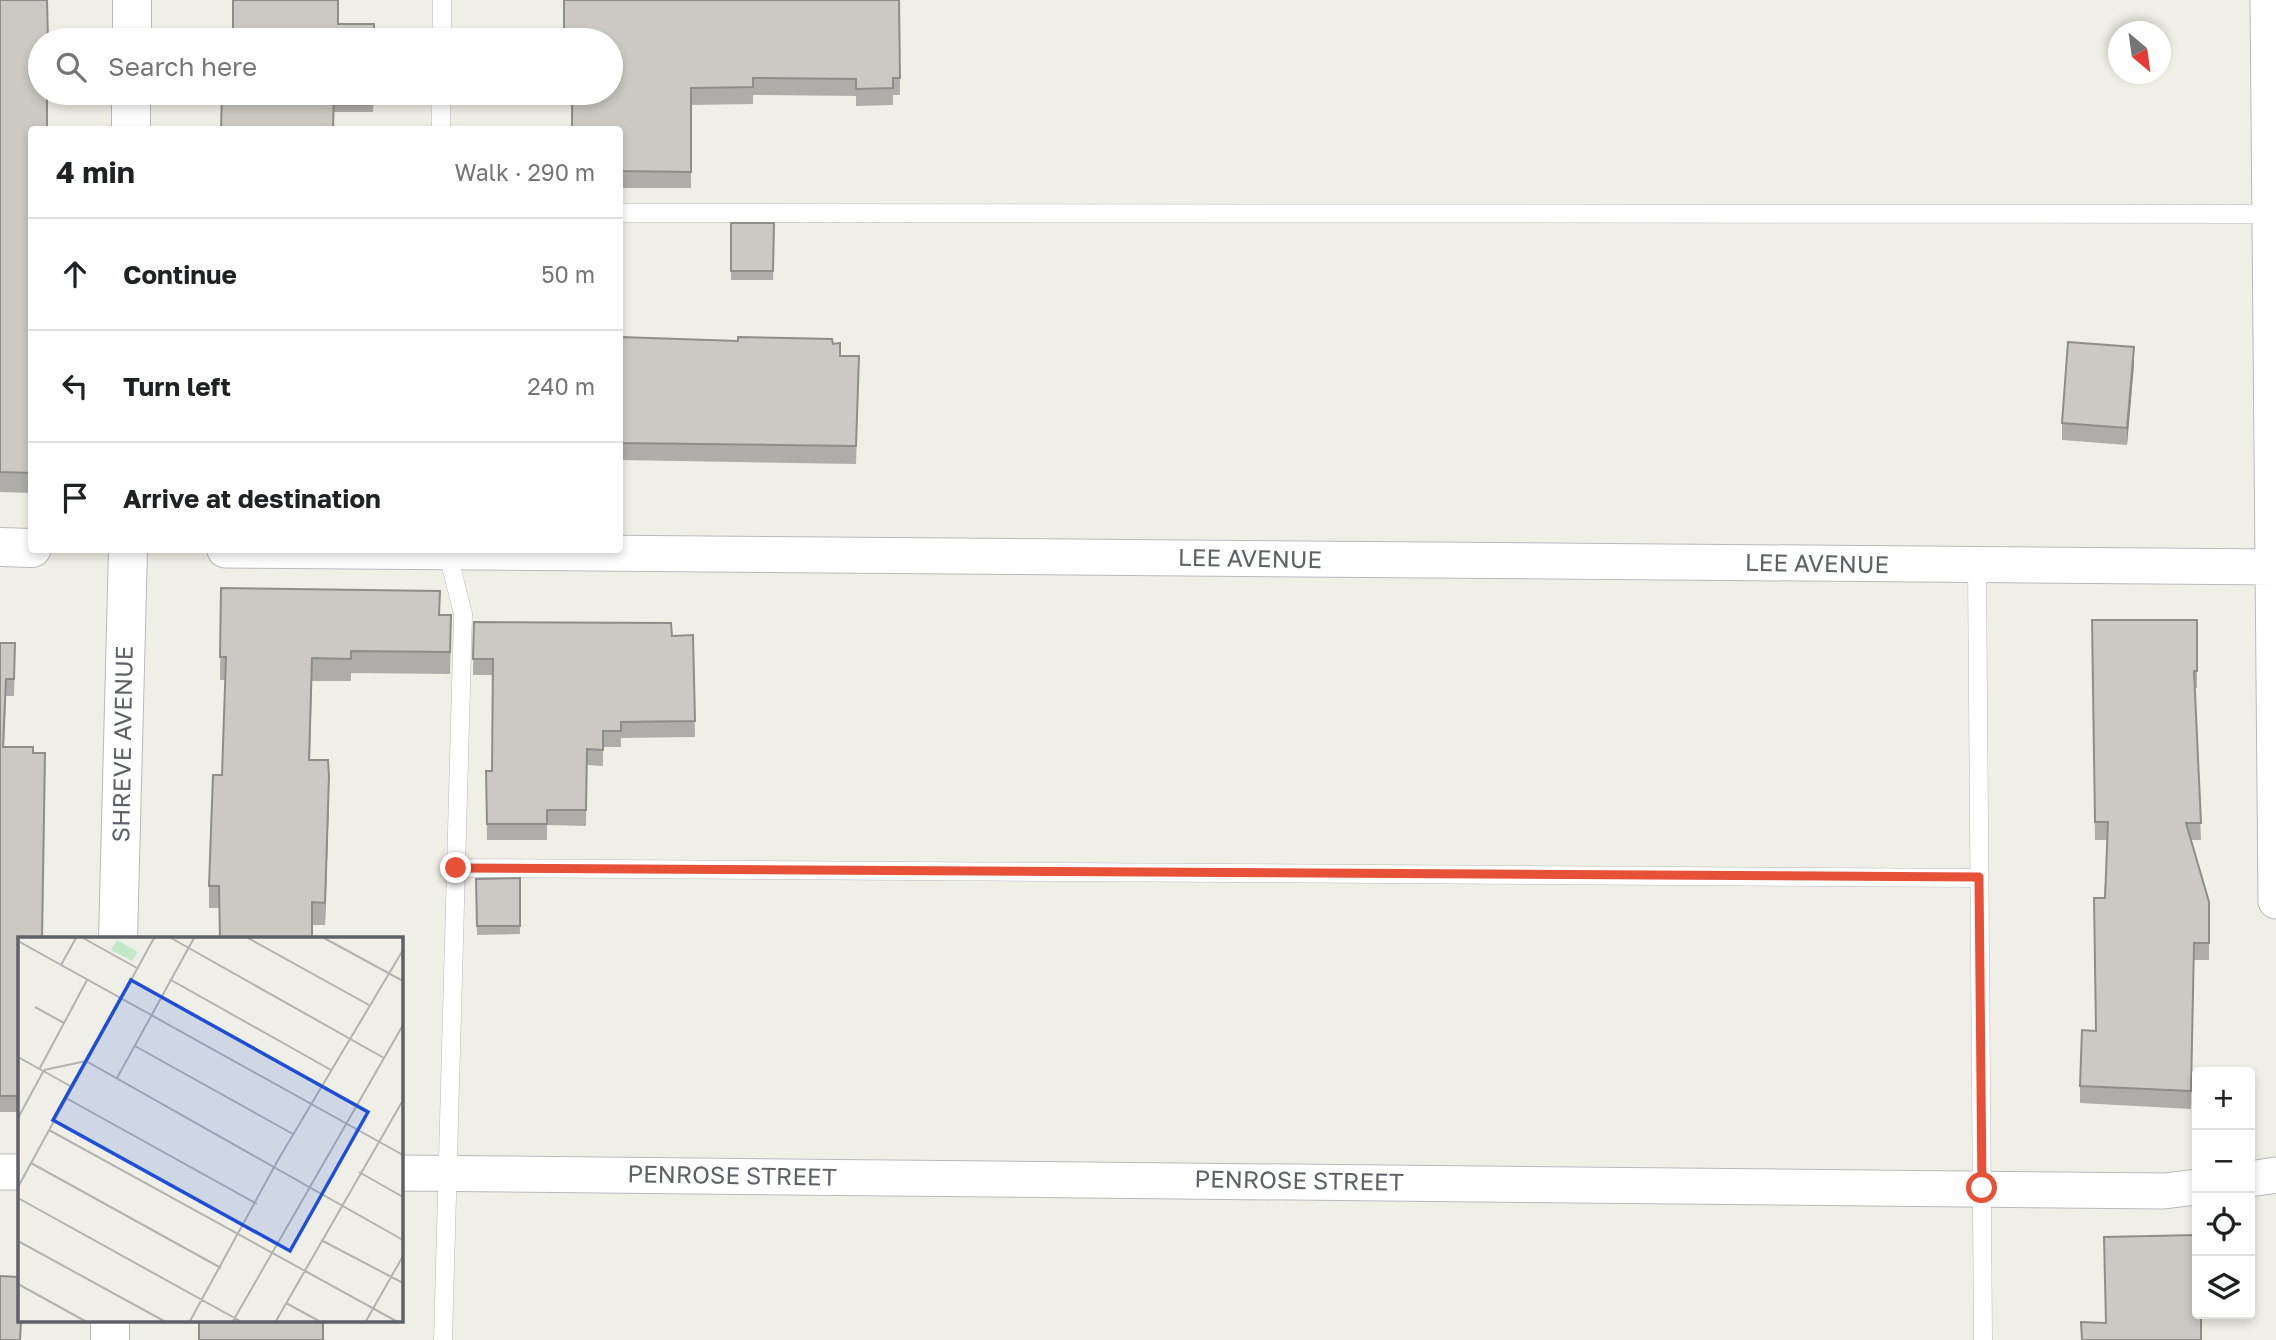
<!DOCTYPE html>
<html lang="en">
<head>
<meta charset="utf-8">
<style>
  :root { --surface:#fff; --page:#f6f6f6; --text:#202124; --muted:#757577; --line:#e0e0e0 }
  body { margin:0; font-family:"Golos Text",sans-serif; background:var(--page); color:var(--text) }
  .controls { position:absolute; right:21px; bottom:21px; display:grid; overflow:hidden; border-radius:7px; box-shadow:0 4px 10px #0003 }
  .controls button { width:63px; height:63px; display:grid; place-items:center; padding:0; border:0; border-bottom:2px solid var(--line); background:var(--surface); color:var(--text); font:35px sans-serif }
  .compass { position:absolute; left:2108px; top:21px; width:63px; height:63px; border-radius:50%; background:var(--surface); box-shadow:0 4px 10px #0003; rotate:151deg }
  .stop { position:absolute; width:21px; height:21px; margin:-16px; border:5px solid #e65137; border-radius:50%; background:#fff }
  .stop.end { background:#e65137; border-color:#fff; box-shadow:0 2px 7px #0008 }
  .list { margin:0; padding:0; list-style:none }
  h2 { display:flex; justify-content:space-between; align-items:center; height:91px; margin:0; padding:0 28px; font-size:30px }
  h2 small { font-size:23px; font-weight:400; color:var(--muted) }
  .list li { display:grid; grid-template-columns:46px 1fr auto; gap:21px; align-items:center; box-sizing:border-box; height:112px; padding:0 28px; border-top:2px solid var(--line) }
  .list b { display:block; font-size:26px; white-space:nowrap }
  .list em { font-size:23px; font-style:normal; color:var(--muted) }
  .icon { flex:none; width:38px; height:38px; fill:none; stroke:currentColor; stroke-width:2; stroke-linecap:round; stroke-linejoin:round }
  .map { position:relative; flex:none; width:2276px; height:1340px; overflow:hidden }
  .search { position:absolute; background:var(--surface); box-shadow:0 4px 10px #0003; left:28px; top:28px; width:595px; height:77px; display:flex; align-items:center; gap:18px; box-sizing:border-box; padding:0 24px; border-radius:38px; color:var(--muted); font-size:26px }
  .panel { position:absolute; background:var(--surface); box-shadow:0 4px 10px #0003; left:28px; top:126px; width:595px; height:427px; border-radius:7px }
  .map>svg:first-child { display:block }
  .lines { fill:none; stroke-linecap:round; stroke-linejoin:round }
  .service-casing { stroke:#b7b9bd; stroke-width:19 }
  .minor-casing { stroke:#b7b9bd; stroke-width:37 }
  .tertiary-casing { stroke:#b7b9bd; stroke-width:40 }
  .service { stroke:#fff; stroke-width:18 }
  .minor { stroke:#fff; stroke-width:35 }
  .tertiary { stroke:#fff; stroke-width:38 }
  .wall { fill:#afada9 }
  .shaded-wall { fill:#8f8d89 }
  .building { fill:#ccc9c4; stroke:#8f8d89; stroke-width:2 }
  .route { stroke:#e65137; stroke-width:9 }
  .labels { text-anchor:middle; stroke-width:7; stroke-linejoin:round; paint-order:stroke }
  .street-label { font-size:24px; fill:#5e6167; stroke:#fff }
  .inset-road { fill:none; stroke:#b2b2b0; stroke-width:2 }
  .view { fill:#1d4ed8; fill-opacity:0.15; stroke:#1d4ed8; stroke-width:3.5 }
  .inset-edge { fill:none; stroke:#5e6167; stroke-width:3.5 }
</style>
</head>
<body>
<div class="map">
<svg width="2276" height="1340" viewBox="0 0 2276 1340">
  <rect width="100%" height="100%" fill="#f0efe7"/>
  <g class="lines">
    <g class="service-casing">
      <path id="service" d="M 442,40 L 442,0
        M 441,130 L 441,93
        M 620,213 L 2269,214
        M 1977,565 L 1983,1340
        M 456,868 L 1979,878
        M 443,1340 L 463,614 L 447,550"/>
    </g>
    <g class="minor-casing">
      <path id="minor" d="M 2268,0 L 2276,901
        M 225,550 L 2276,567
        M 0,1172 L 19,1172
        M 401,1173 L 2164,1191 L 2197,1187
        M 2250,1179 L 2276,1175"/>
    </g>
    <g class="tertiary-casing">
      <path id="tertiary" d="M 132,40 L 132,0
        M 131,130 L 131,93
        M 0,547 L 32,548
        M 118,939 L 128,550
        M 110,1340 L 110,1321"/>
    </g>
    <use href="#service" class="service"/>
    <use href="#minor" class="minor"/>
    <use href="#tertiary" class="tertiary"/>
  </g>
  <path class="wall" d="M 0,0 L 32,130 L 32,493 L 0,492 Z
    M 899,0 L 900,95 L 893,95 L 893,105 L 856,106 L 856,96 L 753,95 L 753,104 L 691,105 L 691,188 L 620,188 L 620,130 L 571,95 L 564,95 L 564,93 L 611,93 Z
    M 222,93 L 374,93 L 373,112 L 334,112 Z
    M 731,223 L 774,223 L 773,280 L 731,280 Z
    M 620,337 L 833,344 L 840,356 L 859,373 L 856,464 L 620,460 Z
    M 2134,364 L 2127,445 L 2062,440 L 2062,423 Z
    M 221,588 L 440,615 L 451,638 L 450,674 L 351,673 L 351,681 L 312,681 L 310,760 L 329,798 L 325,925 L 312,925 L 219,908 L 209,908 L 209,886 L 222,775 L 225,680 L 220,680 Z
    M 2092,620 L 2197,620 L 2197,688 L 2195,688 L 2201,840 L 2191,840 L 2209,919 L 2209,960 L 2194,960 L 2191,1109 L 2080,1103 L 2080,1086 L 2095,1031 L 2108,840 L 2095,840 Z
    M 474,622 L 672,636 L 693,635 L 695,737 L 621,738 L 621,747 L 603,747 L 603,766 L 587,765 L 586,826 L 547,825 L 547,840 L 487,840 L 486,771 L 492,771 L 492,675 L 473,675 Z
    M 0,643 L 15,660 L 14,696 L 6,696 L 4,747 L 19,939 L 19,1112 L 0,1112 Z
    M 520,878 L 520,934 L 477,935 L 476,879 Z
    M 2197,1314 L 2208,1314 L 2208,1318 L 2201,1318 L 2201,1340 L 2081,1340 L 2081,1322 L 2105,1323 Z"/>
  <path class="shaded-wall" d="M 2134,347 L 2134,364 L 2127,445 L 2127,428 Z
    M 329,776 L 329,798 L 325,925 L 325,903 Z"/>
  <path class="building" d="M 0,0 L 47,0 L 48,40 L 40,40 L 40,93 L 47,93 L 47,130 L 32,130 L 32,473 L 0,472 Z
    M 233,0 L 338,0 L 338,24 L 374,24 L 374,40 L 230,40 L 230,31 L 233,31 Z
    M 564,0 L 899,0 L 900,78 L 893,78 L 893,88 L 856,89 L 856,79 L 753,78 L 753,87 L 691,88 L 691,172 L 620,171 L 620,130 L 572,130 L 572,93 L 611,93 L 611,40 L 564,40 Z
    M 222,93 L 334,93 L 333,130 L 221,130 Z
    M 731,223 L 774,223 L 773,271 L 731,271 Z
    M 620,337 L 738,341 L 738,337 L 832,339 L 833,344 L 840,343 L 840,356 L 859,356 L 856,446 L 620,443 Z
    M 2068,342 L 2134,347 L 2127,428 L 2062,423 Z
    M 221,588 L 440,591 L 439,615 L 451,615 L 450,652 L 351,651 L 351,659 L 312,658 L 309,760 L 328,760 L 329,776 L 325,903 L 312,902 L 312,939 L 220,939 L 219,886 L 209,886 L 213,775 L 222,775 L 226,657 L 220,657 Z
    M 2092,620 L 2197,620 L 2197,671 L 2194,671 L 2201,823 L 2186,823 L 2209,902 L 2209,943 L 2194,943 L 2191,1091 L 2080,1086 L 2082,1030 L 2096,1031 L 2094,898 L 2105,898 L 2108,822 L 2095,822 Z
    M 474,622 L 671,623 L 672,636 L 693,635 L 695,721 L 621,722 L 621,731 L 603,731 L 603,750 L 587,749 L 586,810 L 547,810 L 547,824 L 487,824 L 486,771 L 492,771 L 493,659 L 473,659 Z
    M 0,643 L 15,643 L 14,679 L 6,679 L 3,747 L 33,747 L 33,753 L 45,753 L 42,939 L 19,939 L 19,1096 L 0,1096 Z
    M 520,878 L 520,926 L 477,926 L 476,879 Z
    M 2197,1235 L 2197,1314 L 2201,1314 L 2201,1340 L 2082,1340 L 2081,1322 L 2106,1323 L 2104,1237 Z
    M 0,1276 L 19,1277 L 19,1321 L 21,1321 L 20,1340 L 0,1340 Z
    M 199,1321 L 323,1321 L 323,1340 L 199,1340 Z"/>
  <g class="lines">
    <path class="route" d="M 456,868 L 1979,877 L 1982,1188"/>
  </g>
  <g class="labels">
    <g class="street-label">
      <text transform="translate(1250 559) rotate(1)" y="8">LEE AVENUE</text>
      <text transform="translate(1817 564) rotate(1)" y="8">LEE AVENUE</text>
      <text transform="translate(123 744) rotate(-89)" y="8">SHREVE AVENUE</text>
      <text transform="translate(732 1176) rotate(1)" y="8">PENROSE STREET</text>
      <text transform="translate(1299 1181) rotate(1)" y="8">PENROSE STREET</text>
    </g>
  </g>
  <g transform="translate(18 937)">
    <rect width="385" height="385" fill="#f0efe7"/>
    <path d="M 99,3 L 120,15 L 114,24 L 93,13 Z" fill="#c4e7c7"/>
    <path class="inset-road" d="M 65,1 L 119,31M 153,1 L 366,121M 230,1 L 351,68M 306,1 L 385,44M 0,4 L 385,218M 43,28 L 58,1M 153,43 L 313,133M 17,70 L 46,86M 117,109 L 275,197M 0,120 L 54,150M 22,131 L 69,43M 26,133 L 68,124 L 385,303M 99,141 L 176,1M 48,161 L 239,267M 0,181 L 26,133M 31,193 L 378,384M 13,226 L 203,331M 341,235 L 385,260M 0,250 L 136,1M 0,261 L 222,384M 303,303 L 385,346M 0,304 L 146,384M 0,347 L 67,384M 268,366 L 301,384M 172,384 L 260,223 L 385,13M 215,384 L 385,88M 258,384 L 384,165M 348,384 L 385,319"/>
    <path class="view" d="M 113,43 L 350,175 L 272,314 L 35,183 Z"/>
    <rect width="385" height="385" class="inset-edge"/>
  </g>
</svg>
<div class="controls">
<button>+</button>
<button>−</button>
<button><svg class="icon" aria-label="locate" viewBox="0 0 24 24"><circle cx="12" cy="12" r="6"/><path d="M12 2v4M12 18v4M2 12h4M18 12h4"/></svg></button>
<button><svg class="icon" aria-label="layers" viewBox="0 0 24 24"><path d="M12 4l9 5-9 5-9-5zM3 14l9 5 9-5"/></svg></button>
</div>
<svg class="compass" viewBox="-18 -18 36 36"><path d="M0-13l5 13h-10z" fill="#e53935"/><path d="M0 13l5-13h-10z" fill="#757577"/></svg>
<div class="stop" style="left:1982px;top:1188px"></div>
<div class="stop end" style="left:456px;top:868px"></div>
<div class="search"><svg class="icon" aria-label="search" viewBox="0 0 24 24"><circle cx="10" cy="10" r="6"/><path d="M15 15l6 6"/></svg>Search here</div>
<section class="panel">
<h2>4 min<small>Walk · 290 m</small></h2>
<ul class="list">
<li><svg class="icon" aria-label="ahead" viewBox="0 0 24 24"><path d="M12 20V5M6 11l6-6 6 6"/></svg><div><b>Continue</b></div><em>50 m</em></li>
<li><svg class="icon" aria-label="left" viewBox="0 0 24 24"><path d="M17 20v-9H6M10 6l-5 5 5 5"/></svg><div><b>Turn left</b></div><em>240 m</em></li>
<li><svg class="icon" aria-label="arrive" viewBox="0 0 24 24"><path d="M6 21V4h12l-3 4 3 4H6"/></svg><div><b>Arrive at destination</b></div></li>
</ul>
</section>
</div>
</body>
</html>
